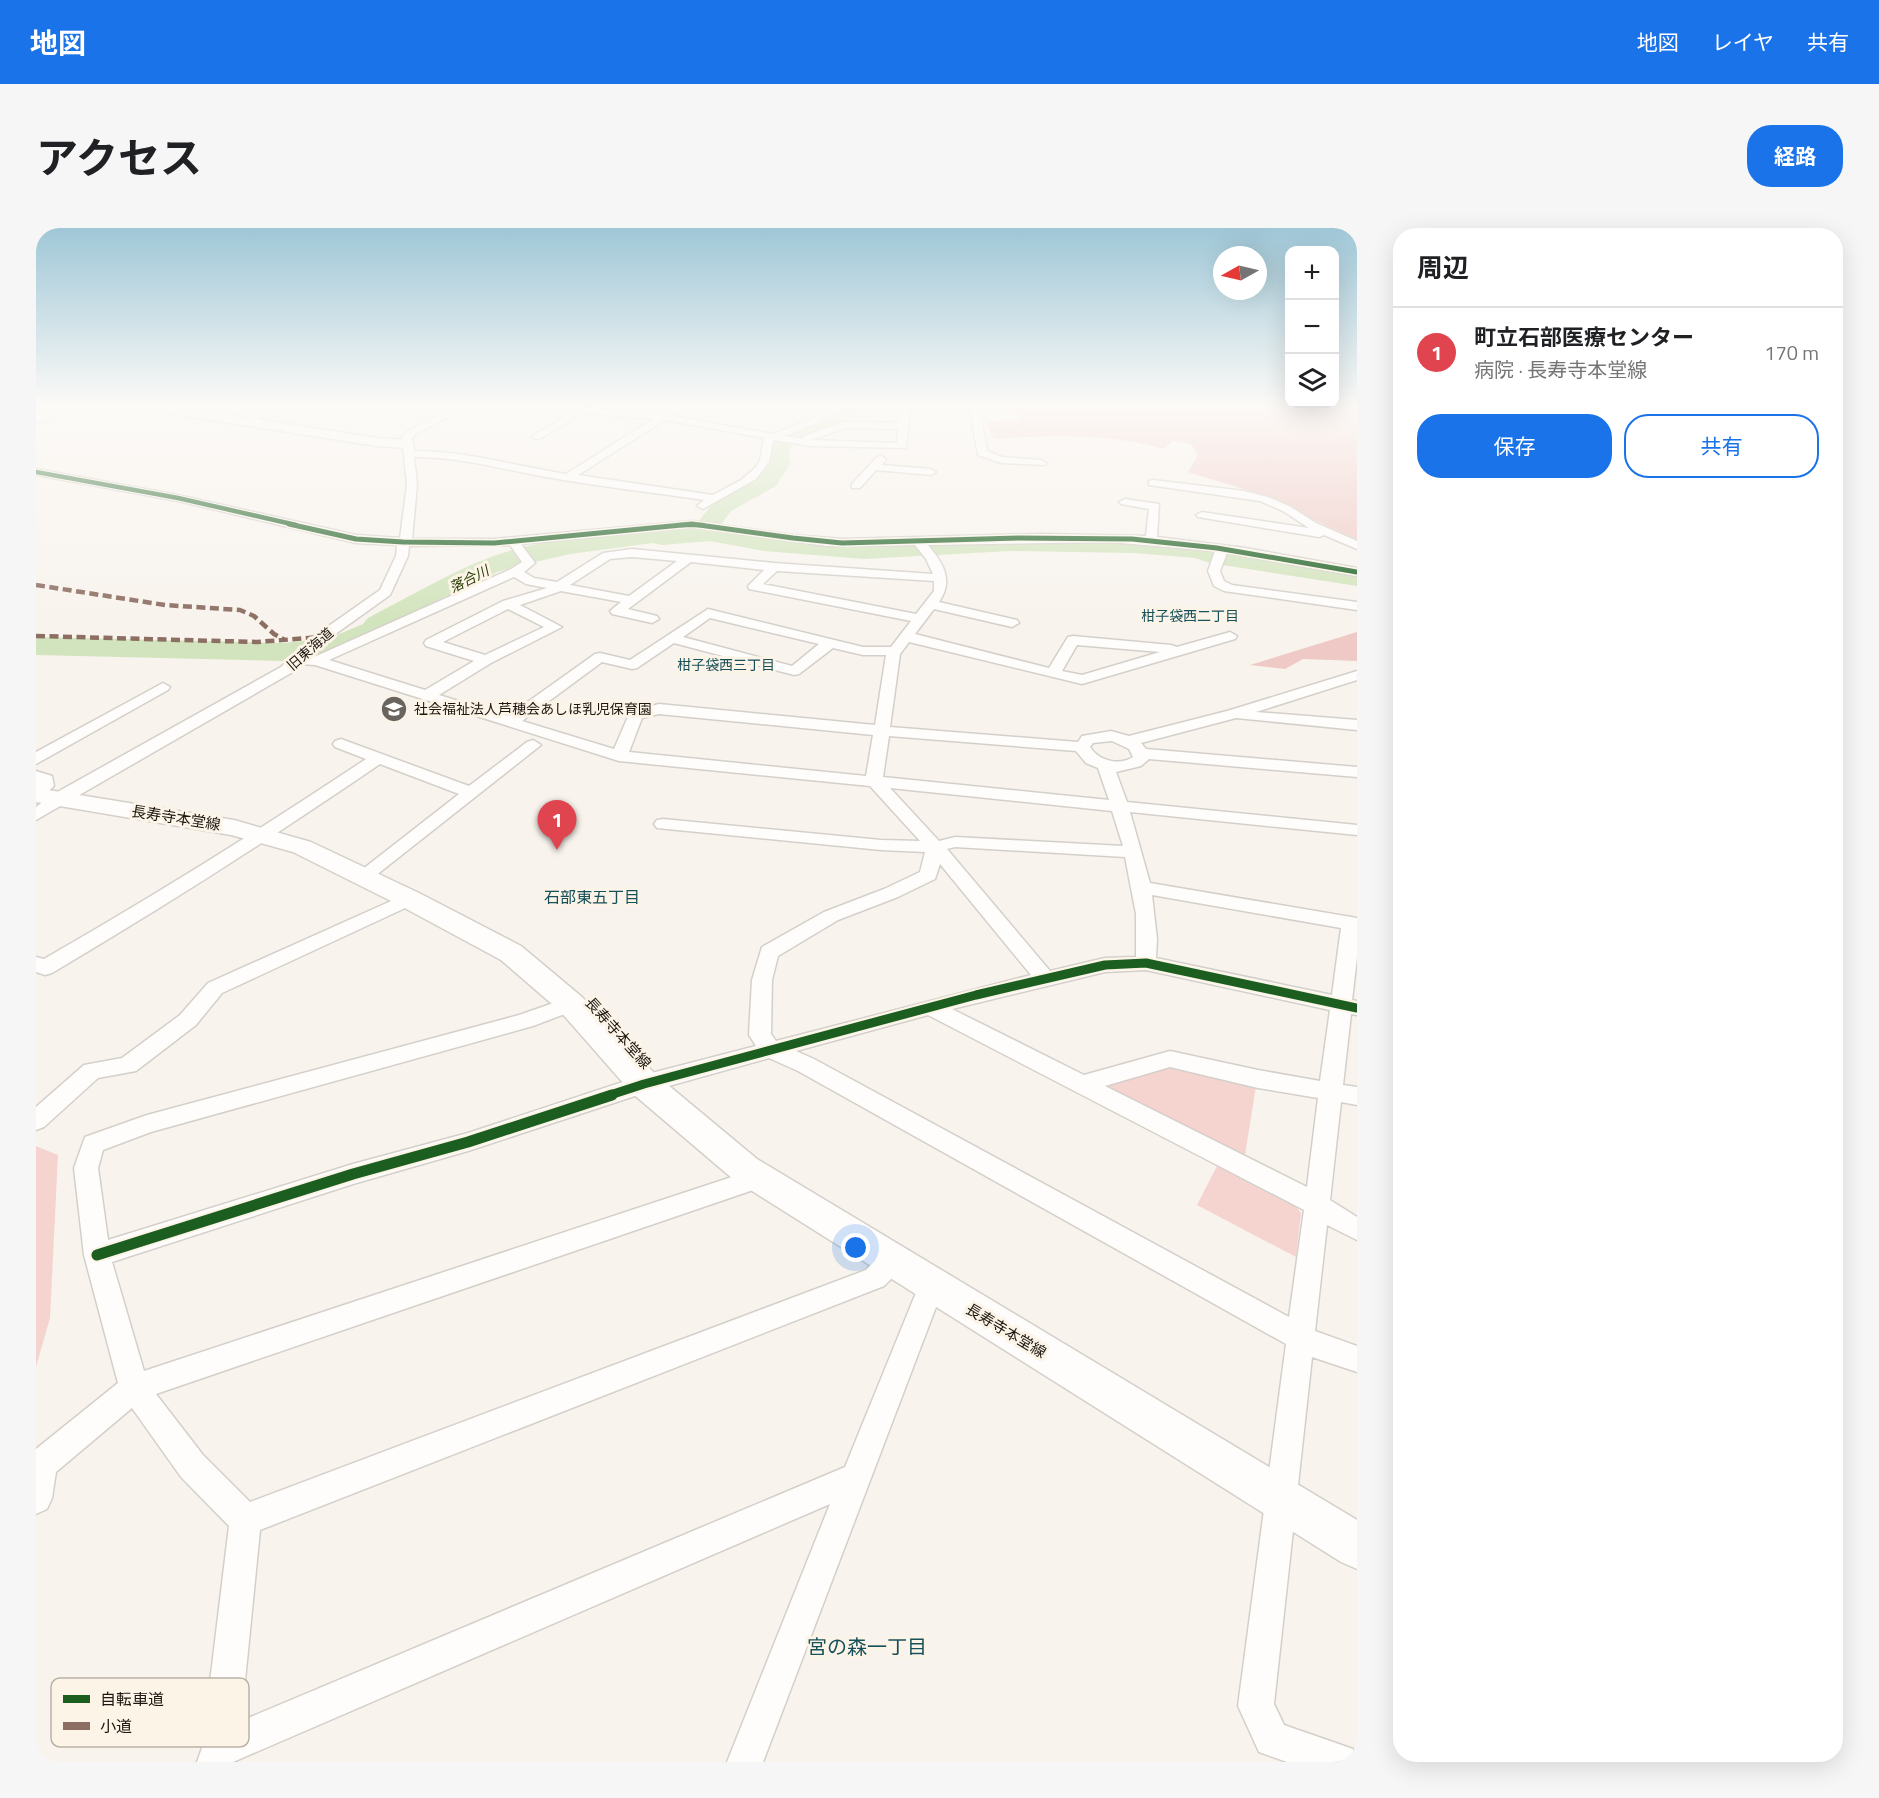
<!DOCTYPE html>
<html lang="ja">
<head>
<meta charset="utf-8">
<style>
  :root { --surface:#fff; --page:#f6f6f6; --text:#202124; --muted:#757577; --line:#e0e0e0; --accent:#1a73e8 }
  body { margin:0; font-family:"Titillium Web","Noto Sans JP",sans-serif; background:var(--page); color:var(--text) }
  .controls { position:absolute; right:18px; top:18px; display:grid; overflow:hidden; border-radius:12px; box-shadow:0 6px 24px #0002 }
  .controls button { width:54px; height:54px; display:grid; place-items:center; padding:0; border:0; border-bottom:2px solid var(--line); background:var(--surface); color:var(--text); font:30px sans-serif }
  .compass { position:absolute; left:1177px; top:18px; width:54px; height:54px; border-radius:50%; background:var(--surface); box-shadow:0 6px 24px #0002; rotate:262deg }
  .you { position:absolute; left:820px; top:1020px; width:21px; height:21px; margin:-15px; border:4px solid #fff; border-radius:50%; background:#1a73e8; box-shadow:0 0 0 9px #1a73e833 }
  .badge { display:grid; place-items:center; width:39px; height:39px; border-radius:50%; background:var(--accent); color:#fff; font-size:20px; font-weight:700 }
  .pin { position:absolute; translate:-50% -50px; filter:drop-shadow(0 2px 3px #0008) }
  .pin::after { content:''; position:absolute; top:32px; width:21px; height:18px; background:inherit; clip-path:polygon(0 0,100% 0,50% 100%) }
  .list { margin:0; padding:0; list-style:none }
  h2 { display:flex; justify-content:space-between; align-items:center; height:78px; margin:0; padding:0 24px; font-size:26px }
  h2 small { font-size:20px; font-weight:400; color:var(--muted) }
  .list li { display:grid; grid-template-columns:39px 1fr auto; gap:18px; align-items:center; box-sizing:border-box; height:90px; padding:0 24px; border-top:2px solid var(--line) }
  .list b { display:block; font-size:22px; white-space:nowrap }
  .list p { margin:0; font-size:20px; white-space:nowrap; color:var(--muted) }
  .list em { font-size:20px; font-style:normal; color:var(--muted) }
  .actions { display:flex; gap:12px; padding:18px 24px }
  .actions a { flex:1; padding:14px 0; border:2px solid var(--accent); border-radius:24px; text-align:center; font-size:21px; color:var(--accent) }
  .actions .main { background:var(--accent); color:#fff }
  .icon { flex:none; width:33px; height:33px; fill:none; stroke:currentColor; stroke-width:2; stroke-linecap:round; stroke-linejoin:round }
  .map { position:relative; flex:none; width:1321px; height:1534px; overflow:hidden; border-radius:24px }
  header { display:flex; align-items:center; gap:36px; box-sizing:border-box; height:84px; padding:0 30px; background:var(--accent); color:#fff }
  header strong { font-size:28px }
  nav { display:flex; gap:33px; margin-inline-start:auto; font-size:21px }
  .intro { display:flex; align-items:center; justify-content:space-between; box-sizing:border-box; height:144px; padding:0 36px }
  h1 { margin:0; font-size:42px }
  .button { padding:15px 27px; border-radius:24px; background:var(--accent); color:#fff; font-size:21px; font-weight:700 }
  main { display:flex; gap:36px; padding:0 36px }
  aside { flex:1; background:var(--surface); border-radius:24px; box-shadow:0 6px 24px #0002 }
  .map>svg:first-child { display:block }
  .green { fill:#f5d4d0 }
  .forest { fill:#efc9c5 }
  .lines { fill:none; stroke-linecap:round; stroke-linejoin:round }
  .river { fill:#d2e4bd; fill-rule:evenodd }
  .street-casing { stroke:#d4d0c9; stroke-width:3 }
  .secondary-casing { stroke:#d4d0c9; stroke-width:3 }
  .street { fill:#fefdfc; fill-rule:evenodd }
  .secondary { fill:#fefdfc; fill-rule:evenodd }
  .quiet { stroke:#8d6e63; stroke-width:4.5; stroke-dasharray:9 4.5; stroke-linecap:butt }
  .cycleway-far3-casing { stroke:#fdf4e8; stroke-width:6 }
  .cycleway-far2-casing { stroke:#fdf4e8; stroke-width:8 }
  .cycleway-far1-casing { stroke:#fdf4e8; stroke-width:13 }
  .cycleway-casing { stroke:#fdf4e8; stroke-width:15 }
  .cycleway-far3 { stroke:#1b5e20; stroke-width:4.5 }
  .cycleway-far2 { stroke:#1b5e20; stroke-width:5 }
  .cycleway-far1 { stroke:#1b5e20; stroke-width:9 }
  .cycleway { stroke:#1b5e20; stroke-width:11 }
  .labels { text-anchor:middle; stroke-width:6; stroke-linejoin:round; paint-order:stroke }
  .far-water-label { font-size:14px; font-style:italic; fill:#243b01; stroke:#fdf4e8 }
  .far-neighbourhood-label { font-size:14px; fill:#16505a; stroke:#fdf4e8 }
  .far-street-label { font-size:14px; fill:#1c1710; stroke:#fdf4e8 }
  .far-poi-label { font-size:14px; fill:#1c1710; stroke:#fdf4e8; text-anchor:start }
  .street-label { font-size:15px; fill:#1c1710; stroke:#fdf4e8 }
  .neighbourhood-label { font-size:16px; fill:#16505a; stroke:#fdf4e8 }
  .near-neighbourhood-label { font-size:20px; fill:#16505a; stroke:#fdf4e8 }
  .key { fill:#fdf4e8; stroke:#bab2a7; stroke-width:1.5 }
  .key-label { font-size:16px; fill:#1c1710 }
</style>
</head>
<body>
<header>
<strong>地図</strong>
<nav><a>地図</a><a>レイヤ</a><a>共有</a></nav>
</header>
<div class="intro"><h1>アクセス</h1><a class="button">経路</a></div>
<main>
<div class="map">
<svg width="1321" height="1534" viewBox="0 0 1321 1534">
  <rect width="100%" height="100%" fill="#f8f3ed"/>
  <path class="green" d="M 1134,839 L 1220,858 L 1209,927 L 1073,865 L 1074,856 Z
    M 0,918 L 22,927 L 14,1090 L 0,1139 Z
    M 1182,936 L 1255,972 L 1265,985 L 1260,1029 L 1161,977 Z"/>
  <path class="forest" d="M 973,178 L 1321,178 L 1321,312 L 1276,291 L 1243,272 L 1152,244 L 1162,227 L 1155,216 L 1137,213 L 1128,221 C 1074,205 1013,207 958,211 L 949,193 L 985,192 L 983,186 L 962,182 Z
    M 1321,404 L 1321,433 L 1267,431 L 1249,441 L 1214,437 Z"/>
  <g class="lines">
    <path class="river" d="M 806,178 L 829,178 L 804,196 L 757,216 L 753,224 L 754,236 L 740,258 L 695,283 L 682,300 L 728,309 L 828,315 L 974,309 L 1098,311 L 1163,315 L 1179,320 L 1321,342 L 1321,358 L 1174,335 L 1159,330 L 1098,325 L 974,323 L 828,331 L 728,323 L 674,313 L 626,317 L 617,315 L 534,326 L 481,338 L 461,344 L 352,402 L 347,408 L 310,424 L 248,433 L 0,427 L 0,409 L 248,415 L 294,410 L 327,396 L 332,390 C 368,371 405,350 442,334 C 496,311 560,306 617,301 L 626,303 L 657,300 L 679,273 L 724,248 L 732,236 L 731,224 L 742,208 L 790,188 Z"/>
    <g class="street-casing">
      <path id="street" d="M 237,178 L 250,178 L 211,196 L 203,194 Z
        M 421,178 L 433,178 L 380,206 L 376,210 L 378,223 C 430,223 479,238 530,246 L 617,191 L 547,185 L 503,211 L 495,209 L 545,179 L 625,186 L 639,178 L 650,178 L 636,188 L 737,206 L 773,192 L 800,178 L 812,178 L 779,196 L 749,208 L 767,211 L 768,208 L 808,194 L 863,195 L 864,178 L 874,178 L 870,220 L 774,218 L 739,212 L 737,213 L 733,234 L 720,251 L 667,281 L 661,278 L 668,272 C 614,264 559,258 505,248 C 461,240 423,229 378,229 L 381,257 L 376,311 L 458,311 L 656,293 L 757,307 L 806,311 L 1005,306 L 1110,308 L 1113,281 L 1085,276 L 1083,274 L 1089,271 L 1123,276 L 1121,309 L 1209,320 L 1321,340 L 1321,348 L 1191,325 L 1184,343 L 1188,353 L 1196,357 L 1321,374 L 1321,382 L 1188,363 L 1178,358 L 1172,343 L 1179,323 L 1073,314 L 892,317 C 907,335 918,352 903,374 L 981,392 L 983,395 L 976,399 L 898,381 L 879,406 L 1013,440 L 1032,409 L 1037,408 L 1135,417 L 1141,419 L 1194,404 L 1201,408 L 1199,411 L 1046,456 L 873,414 L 864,426 L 854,499 L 1042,514 L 1046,508 L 1075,503 L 1093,508 L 1191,483 L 1321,443 L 1321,452 L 1220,484 L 1321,492 L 1321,502 L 1200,490 L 1105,515 L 1110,521 L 1321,539 L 1321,549 L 1113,531 L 1105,538 L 1080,544 L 1091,574 L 1321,597 L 1321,607 L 1094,584 L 1114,655 L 1321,690 L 1321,729 L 1316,772 L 1321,773 L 1321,787 L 1315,786 L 1307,857 L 1321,859 L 1321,877 L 1305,874 L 1294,972 L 1321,989 L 1321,1012 L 1291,997 L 1279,1103 L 1321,1118 L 1321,1144 L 1276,1129 L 1238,1476 L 1248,1497 L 1317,1521 L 1321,1534 L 1251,1534 L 1223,1524 L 1202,1478 L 1250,1116 L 762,843 L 733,830 L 611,864 L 432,923 L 317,956 L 76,1034 L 108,1143 L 723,940 L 732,943 L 735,950 L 732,957 L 120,1166 L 167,1227 L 214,1274 L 830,1042 C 841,1031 849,1019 865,1025 L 869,1033 L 865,1041 L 848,1058 L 224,1302 L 205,1493 L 809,1239 L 886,1050 L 895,1046 L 904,1050 L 908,1058 L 727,1534 L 691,1534 L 794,1276 L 197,1534 L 161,1534 L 166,1520 L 193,1298 L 145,1249 L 96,1180 L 20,1244 L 16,1270 L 11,1281 L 0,1286 L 0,1221 L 82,1155 L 48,1027 L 38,940 L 49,909 L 111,887 L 483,787 L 535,769 L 542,771 L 546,776 L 542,781 L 497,798 L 115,904 L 67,922 L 62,940 L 72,1012 L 317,936 L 432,905 L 608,847 L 720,818 L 713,807 L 716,752 L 726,719 L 788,684 L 848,661 L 884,644 L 889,624 L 845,622 L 621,600 L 618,596 L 621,592 L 627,591 L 845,612 L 884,613 L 834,558 L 583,533 L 279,437 L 264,436 L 255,445 L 0,592 L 0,579 L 16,567 L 245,439 L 274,411 L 344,362 L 360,328 L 361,317 L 320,315 L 142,273 L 0,247 L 0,241 L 142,267 L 320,307 L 364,310 L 371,257 L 366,209 L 374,202 ZM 629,192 L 728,210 L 724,232 L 719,240 L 705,252 L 677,267 L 542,247 ZM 809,200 L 862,201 L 861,215 L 775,212 ZM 656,299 L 791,318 L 879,317 L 890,331 L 897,346 L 738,335 L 596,321 L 567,325 L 521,354 L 498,350 L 488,344 L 499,335 L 485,316 ZM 474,317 L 486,334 L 475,341 L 278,429 L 272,428 L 284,417 L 354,367 L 372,328 L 373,318 ZM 596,329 L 641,333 L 593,368 L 534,357 L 574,331 ZM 655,334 L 728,342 L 712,358 L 713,361 L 875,393 L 855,419 L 827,419 L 672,381 L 594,432 L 564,425 L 559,426 L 472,488 L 403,467 L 455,435 L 526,399 L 484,377 L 525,363 L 585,374 L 574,383 L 576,386 L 616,395 L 623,391 L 621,388 L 592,381 ZM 741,343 L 898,353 L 898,363 L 880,386 L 727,356 ZM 478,349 L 490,356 L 511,360 L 467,373 L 390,412 L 388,415 L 390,418 L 438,433 L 389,462 L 293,432 ZM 472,381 L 508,399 L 449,427 L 407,414 ZM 674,390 L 783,416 L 756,438 L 647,409 ZM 638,415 L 758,447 L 763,446 L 797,420 L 827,427 L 850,427 L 839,497 L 623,476 L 594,484 L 578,521 L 486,493 L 566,434 L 596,441 L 601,440 ZM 1041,417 L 1124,424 L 1046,447 L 1026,443 ZM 623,486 L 837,507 L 830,548 L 593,524 L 606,490 ZM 853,508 L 1040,523 L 1050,535 L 1062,540 L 1073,572 L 847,549 ZM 1076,513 L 1093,521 L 1097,529 C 1083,538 1063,533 1054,519 L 1057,515 ZM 854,560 L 1076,583 L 1087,618 L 919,609 L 903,613 ZM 919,619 L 1089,629 L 1100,686 L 1100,729 L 1069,730 L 1014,743 L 911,621 ZM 904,636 L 995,747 L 740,813 L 735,806 L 736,752 L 742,728 L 802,692 L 862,669 L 899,651 ZM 1116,667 L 1305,700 L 1296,767 L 1120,730 L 1121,711 ZM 1110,742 L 1294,782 L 1284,853 L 1222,842 L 1134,823 L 1048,847 L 916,781 L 1069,744 ZM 892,787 L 1268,982 L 1253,1089 L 778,831 L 760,823 ZM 1134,839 L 1222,860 L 1282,870 L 1271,959 L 1069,858 Z
        M 933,178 L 943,178 L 951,223 L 966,229 L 1005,232 L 1010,235 L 1009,237 L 965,235 L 942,227 Z
        M 845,228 L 850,231 L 846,237 L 895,241 L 900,244 L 895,247 L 840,242 L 824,260 L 816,260 L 816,256 L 841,229 Z
        M 1117,252 L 1208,263 L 1232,269 L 1255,279 L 1280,295 L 1321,313 L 1321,321 L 1288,307 L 1283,309 L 1162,289 L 1160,287 L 1166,284 L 1273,300 L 1247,283 L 1224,273 L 1113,257 L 1113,253 Z
        M 127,455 L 134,459 L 132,462 L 0,536 L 0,524 Z
        M 305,511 L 433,558 L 491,514 L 497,512 L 505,517 L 334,652 L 320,652 L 318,648 L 423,566 L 344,536 C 237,609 128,679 16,745 L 9,747 L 0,744 L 0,729 L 8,731 C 118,668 225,601 330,531 L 299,519 L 297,516 L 299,513 Z
        M 0,543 L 16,548 L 18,558 L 6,569 L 0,570 Z
        M 373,665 L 380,667 L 383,671 L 380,675 L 186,765 L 160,797 L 100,843 L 62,850 L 8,899 L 0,902 L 0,879 L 48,837 L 86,830 L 144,787 L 172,755 Z"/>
    </g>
    <g class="secondary-casing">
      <path id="secondary" d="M 25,178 L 45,178 L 43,181 L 0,195 L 0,187 Z
        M 104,178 L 136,178 L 341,210 L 371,212 L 378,216 L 371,220 L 341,218 L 111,182 Z
        M 0,560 L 198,592 L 275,614 L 383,665 L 485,718 L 546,769 L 620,847 L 721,931 L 1321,1292 L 1321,1341 L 1305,1334 L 697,951 L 596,865 L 524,783 L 465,732 L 363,677 L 257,624 L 195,607 L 0,574 Z"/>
    </g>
    <use href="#street" class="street"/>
    <use href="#secondary" class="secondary"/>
    <path class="quiet" d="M 0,357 L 129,377 L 204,382 L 218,388 L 238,406 L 249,412
      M 0,408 L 221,414 L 286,409"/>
    <g class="cycleway-far3-casing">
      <path id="cycleway-far3" d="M 0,244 L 142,270 L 260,297
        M 644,297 L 667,297"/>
    </g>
    <g class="cycleway-far2-casing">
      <path id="cycleway-far2" d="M 253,296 L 320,311 L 367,314 L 458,315 L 656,296 L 757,310 L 806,315 L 982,310 L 1096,311 L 1181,320 L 1321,344"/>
    </g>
    <g class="cycleway-far1-casing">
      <path id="cycleway-far1" d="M 571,868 L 608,856 L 940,767 L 1069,737 L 1110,735 L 1321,780"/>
    </g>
    <g class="cycleway-casing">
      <path id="cycleway" d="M 61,1027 L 317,946 L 432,914 L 576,867"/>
    </g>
    <use href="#cycleway-far3" class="cycleway-far3"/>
    <use href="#cycleway-far2" class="cycleway-far2"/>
    <use href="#cycleway-far1" class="cycleway-far1"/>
    <use href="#cycleway" class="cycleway"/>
  </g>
  <linearGradient id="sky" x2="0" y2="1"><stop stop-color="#9fc7d7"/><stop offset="0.45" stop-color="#fcfaf7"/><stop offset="1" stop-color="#fcfaf7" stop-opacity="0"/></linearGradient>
  <rect width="1321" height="393" fill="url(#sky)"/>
  <defs>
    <g id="school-disc" transform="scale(1.35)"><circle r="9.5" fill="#69645d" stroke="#fdf4e8"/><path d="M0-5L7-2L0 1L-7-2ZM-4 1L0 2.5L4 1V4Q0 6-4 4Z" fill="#fff"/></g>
  </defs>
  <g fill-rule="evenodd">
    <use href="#school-disc" x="358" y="481"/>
  </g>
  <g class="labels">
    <g class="far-water-label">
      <text transform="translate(433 351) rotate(-27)" y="5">落合川</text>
    </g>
    <g class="far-neighbourhood-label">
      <text x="1154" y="393">柑子袋西二丁目</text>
      <text x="690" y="442">柑子袋西三丁目</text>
    </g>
    <g class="far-street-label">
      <text transform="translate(274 421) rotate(-41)" y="5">旧東海道</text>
    </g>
    <g class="far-poi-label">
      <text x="378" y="486">社会福祉法人芦穂会あしほ乳児保育園</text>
    </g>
    <g class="street-label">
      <text transform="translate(140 590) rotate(9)" y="5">長寿寺本堂線</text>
      <text transform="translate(582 805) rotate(48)" y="5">長寿寺本堂線</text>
      <text transform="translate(970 1103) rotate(31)" y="5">長寿寺本堂線</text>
    </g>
    <g class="neighbourhood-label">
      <text x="556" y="675">石部東五丁目</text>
    </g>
    <g class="near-neighbourhood-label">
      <text x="831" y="1426">宮の森一丁目</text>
    </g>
  </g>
  <rect x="15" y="1450" width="198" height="69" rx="9" class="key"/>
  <rect x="27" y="1467" width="27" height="8" fill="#1b5e20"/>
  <rect x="27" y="1494" width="27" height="8" fill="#8d6e63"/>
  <g class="key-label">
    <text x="64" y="1477">自転車道</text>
    <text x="64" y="1504">小道</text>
  </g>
</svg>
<div class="controls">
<button>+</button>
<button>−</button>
<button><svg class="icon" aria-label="layers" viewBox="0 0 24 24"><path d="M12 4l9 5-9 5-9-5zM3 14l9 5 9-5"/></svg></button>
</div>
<svg class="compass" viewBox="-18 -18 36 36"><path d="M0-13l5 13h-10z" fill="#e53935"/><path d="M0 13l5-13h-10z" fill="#757577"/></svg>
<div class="you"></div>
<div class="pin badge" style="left:521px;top:622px;background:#e0444e">1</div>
</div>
<aside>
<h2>周辺<small></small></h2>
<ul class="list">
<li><span class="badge" style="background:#e0444e">1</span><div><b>町立石部医療センター</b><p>病院 · 長寿寺本堂線</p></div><em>170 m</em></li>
</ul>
<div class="actions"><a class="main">保存</a><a>共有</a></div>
</aside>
</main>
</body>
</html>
